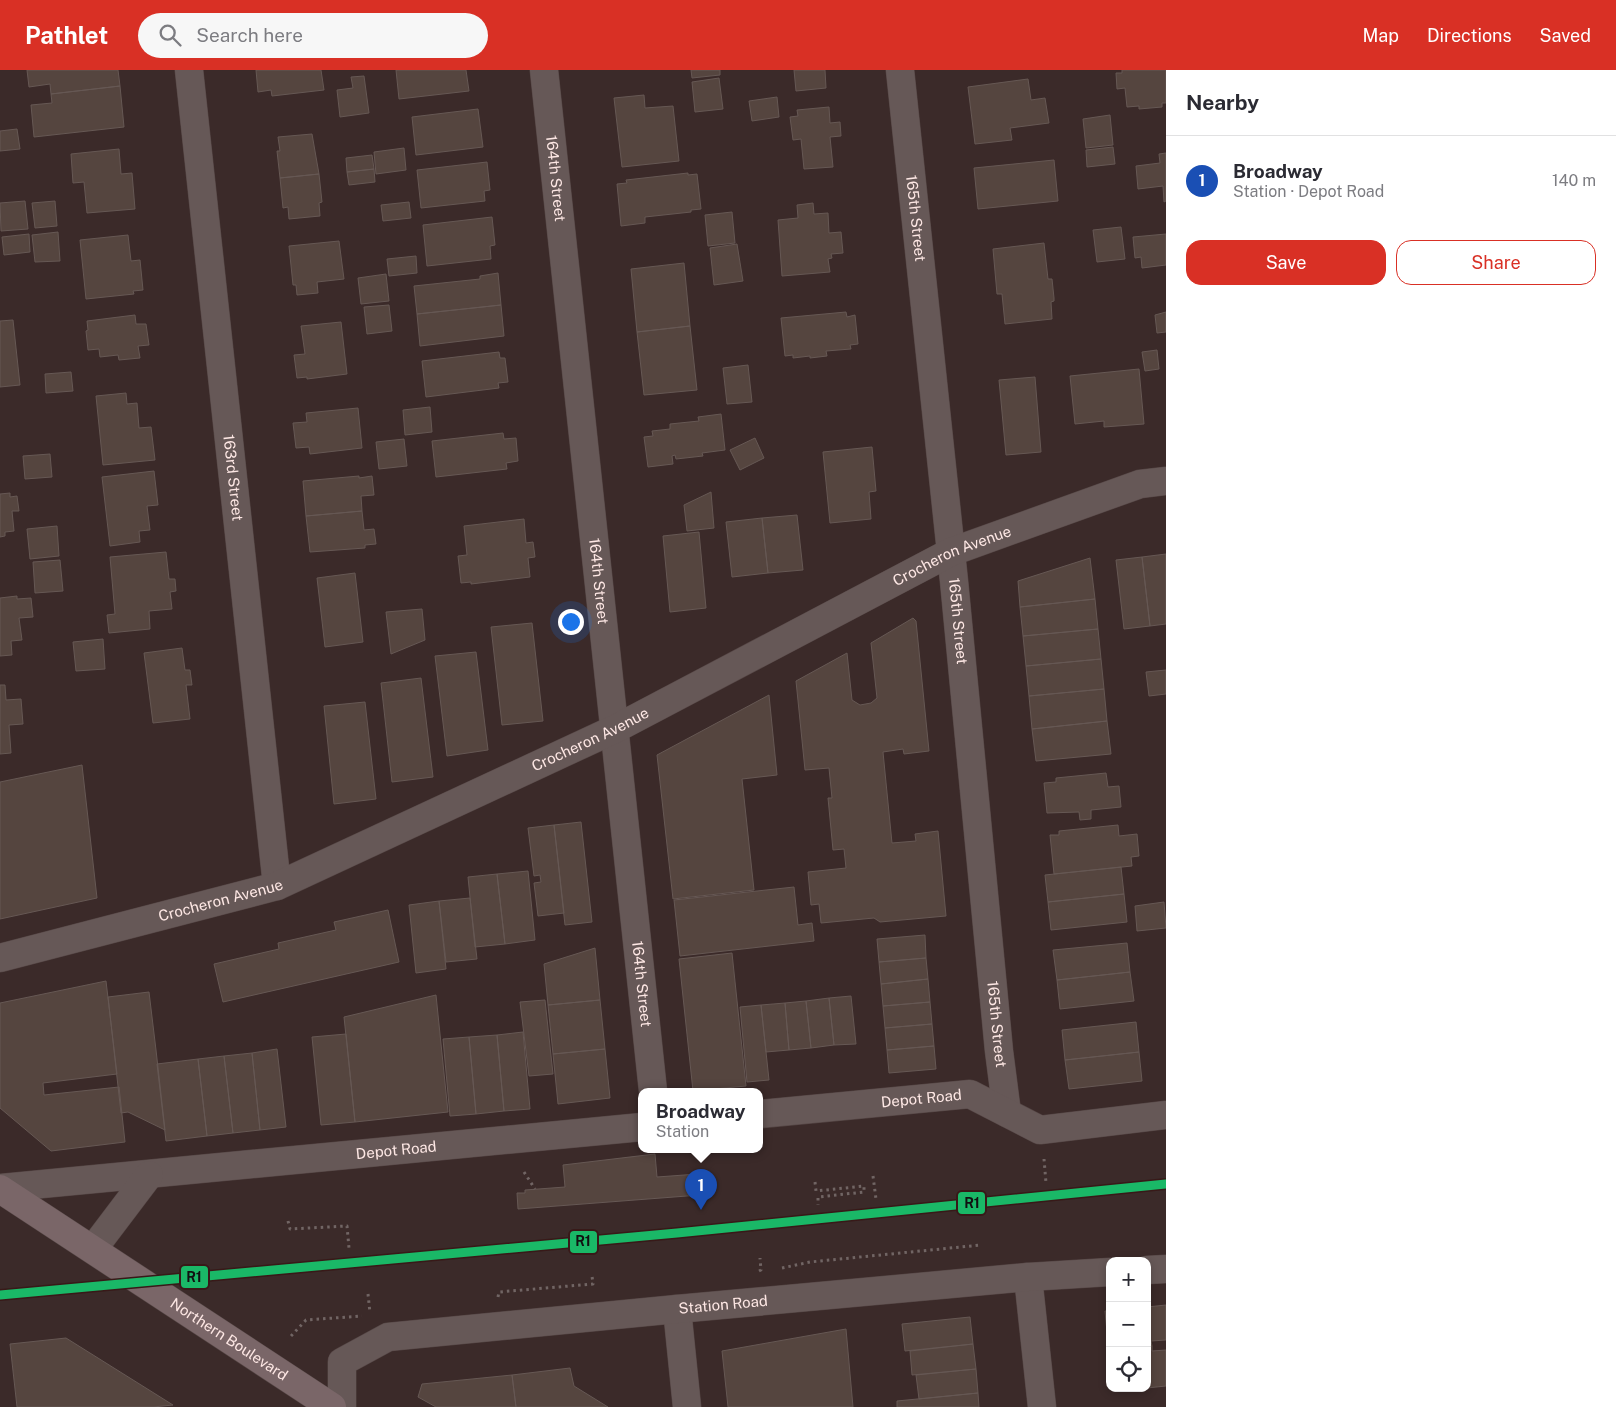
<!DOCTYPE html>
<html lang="en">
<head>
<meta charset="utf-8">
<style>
  :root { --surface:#fff; --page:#f7f7f7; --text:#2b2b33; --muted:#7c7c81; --line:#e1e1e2; --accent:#d93025 }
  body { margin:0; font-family:"Public Sans",sans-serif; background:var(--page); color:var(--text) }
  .controls { position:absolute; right:15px; bottom:15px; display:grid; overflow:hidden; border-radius:10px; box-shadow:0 2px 8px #0003 }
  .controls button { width:45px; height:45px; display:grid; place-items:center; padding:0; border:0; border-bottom:1px solid var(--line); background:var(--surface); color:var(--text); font:25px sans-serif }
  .you { position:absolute; left:570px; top:551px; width:18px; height:18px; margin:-12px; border:4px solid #fff; border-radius:50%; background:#1a73e8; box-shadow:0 0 0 8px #1a73e833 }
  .badge { display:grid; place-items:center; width:32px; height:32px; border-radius:50%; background:var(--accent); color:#fff; font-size:16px; font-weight:700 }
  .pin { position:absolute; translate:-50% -41px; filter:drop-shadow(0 1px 2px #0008) }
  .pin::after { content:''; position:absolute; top:26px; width:18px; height:15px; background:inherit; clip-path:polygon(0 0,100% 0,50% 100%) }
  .popup { position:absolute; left:638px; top:1018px; width:125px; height:65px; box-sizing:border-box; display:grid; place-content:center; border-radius:10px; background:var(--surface); filter:drop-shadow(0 1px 4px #0005); font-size:16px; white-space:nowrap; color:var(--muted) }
  .popup b { font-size:19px; color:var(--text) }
  .popup::after { content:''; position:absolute; left:50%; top:100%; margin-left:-10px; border:10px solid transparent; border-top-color:var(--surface) }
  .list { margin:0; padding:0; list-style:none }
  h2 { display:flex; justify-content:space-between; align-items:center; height:65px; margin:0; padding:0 20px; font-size:21px }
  h2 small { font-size:16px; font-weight:400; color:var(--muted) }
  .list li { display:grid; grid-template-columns:32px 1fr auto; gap:15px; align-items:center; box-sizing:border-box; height:90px; padding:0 20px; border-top:1px solid var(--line) }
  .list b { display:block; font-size:19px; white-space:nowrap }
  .list p { margin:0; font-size:16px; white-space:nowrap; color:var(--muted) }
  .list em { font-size:16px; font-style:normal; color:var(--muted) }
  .actions { display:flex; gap:10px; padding:15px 20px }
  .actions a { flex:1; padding:11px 0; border:1px solid var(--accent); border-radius:15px; text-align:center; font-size:18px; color:var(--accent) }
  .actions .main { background:var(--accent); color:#fff }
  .icon { flex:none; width:28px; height:28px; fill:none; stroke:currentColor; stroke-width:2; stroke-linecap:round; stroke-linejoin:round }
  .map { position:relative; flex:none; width:1166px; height:1337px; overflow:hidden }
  header { display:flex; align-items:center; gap:30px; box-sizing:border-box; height:70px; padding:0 25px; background:var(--accent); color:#fff }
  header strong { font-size:24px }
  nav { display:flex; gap:28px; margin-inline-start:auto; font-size:18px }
  .search { width:350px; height:45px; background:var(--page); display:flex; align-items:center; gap:12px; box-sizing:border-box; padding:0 18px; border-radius:28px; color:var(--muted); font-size:19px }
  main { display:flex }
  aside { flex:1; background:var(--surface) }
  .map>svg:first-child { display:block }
  .building { fill:#55453f; stroke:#665854 }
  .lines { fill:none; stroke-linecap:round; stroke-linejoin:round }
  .minor-casing { stroke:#554645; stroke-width:29 }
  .major-casing { stroke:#554645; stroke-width:29 }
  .path { stroke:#716564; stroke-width:3; stroke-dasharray:2.5 4; stroke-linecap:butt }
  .minor { stroke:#665857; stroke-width:28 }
  .major { stroke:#7a6668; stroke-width:28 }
  .rail-1-casing { stroke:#381918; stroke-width:12 }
  .rail-1 { stroke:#1ab867; stroke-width:9 }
  .labels { text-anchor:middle; stroke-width:4; stroke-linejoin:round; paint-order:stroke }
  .street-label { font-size:15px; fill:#fde7e4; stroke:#381918 }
  .line-badge { stroke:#381918; stroke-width:2 }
  .pale-badge-label { font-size:14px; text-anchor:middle; font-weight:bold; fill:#111 }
</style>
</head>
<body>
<header>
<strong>Pathlet</strong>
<div class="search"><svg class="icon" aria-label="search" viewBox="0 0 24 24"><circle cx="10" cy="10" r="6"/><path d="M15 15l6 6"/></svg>Search here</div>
<nav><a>Map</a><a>Directions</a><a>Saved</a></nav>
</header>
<main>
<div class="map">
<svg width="1166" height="1337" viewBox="0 0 1166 1337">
  <rect width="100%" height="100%" fill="#3b2a29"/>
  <path class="building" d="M 27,0 L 118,0 L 120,16 L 51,24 L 50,14 L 29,17 Z
    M 256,0 L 321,0 L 324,20 L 272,26 L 271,20 L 258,22 Z
    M 396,0 L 466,0 L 469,21 L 399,29 Z
    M 691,0 L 720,0 L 720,5 L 692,8 Z
    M 794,0 L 825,0 L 826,18 L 796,21 Z
    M 1122,0 L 1166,0 L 1166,33 L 1162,33 L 1162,37 L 1139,39 L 1139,36 L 1127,37 L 1125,18 L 1117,19 L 1116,3 L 1122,3 Z
    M 364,6 L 369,43 L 340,47 L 337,20 L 353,18 L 351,7 Z
    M 719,8 L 723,39 L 695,42 L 692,12 Z
    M 1028,9 L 1031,30 L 1045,28 L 1049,53 L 1010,58 L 1012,70 L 975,74 L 968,17 Z
    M 120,16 L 124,57 L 34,67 L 31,35 L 52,33 L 51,24 Z
    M 644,25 L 645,38 L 673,36 L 679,91 L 622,97 L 614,28 Z
    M 777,27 L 779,47 L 752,51 L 749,31 Z
    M 829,37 L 830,53 L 840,52 L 841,66 L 830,67 L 833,97 L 804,99 L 801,69 L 793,70 L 790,47 L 798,46 L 797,40 Z
    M 478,39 L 483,77 L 416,85 L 412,47 Z
    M 1110,45 L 1113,75 L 1086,78 L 1083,49 Z
    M 17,59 L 20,79 L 0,81 L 0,61 Z
    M 312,64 L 319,104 L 280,108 L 277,81 L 280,81 L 278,67 Z
    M 1113,77 L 1115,94 L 1087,97 L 1086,80 Z
    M 404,78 L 406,100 L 376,104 L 374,82 Z
    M 119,79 L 121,104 L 132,103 L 135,139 L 87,143 L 84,112 L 73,113 L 71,84 Z
    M 1166,83 L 1166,131 L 1164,132 L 1163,116 L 1138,119 L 1136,96 L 1160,93 L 1159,84 Z
    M 372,85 L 374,99 L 347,102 L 346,88 Z
    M 1054,90 L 1058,131 L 978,139 L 974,98 Z
    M 487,92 L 490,120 L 484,121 L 485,131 L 421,138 L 417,100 Z
    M 374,99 L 375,112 L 349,115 L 347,102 Z
    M 688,103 L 688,105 L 697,104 L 701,139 L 691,140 L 691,142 L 645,147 L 645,153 L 621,156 L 617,114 L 627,113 L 626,110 Z
    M 319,104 L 322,132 L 319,133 L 320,146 L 289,149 L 288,137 L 283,138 L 280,108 Z
    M 25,131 L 28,159 L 1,161 L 0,133 Z
    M 55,131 L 57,156 L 35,158 L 32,133 Z
    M 409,132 L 411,148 L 383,151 L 381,135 Z
    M 813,133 L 814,144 L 828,143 L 829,163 L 841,162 L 843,183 L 831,184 L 832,188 L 828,189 L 830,202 L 782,206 L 778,150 L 798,148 L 797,135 Z
    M 732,142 L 735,173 L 708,176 L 705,145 Z
    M 492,147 L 495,175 L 490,176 L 491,189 L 427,196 L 423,155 Z
    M 1121,157 L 1125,189 L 1097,192 L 1093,160 Z
    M 58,162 L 60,191 L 35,192 L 32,165 Z
    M 29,164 L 30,182 L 4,185 L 2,167 Z
    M 1166,164 L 1166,195 L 1142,198 L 1141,187 L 1135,188 L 1133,167 Z
    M 128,165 L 131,191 L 140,190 L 143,220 L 133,221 L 134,224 L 86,229 L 80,170 Z
    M 339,171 L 344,209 L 317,212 L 318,223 L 297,225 L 296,215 L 293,215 L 289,176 Z
    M 1044,173 L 1048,209 L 1052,209 L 1054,228 L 1054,231 L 1051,232 L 1052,249 L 1005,254 L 1002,224 L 997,224 L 993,179 Z
    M 737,174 L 743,211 L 714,215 L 710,178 Z
    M 416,186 L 417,203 L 389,206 L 387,189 Z
    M 684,193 L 690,256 L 637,262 L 631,199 Z
    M 498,203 L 501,235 L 417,244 L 414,216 L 480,209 L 480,206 Z
    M 386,204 L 389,231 L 361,234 L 358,208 Z
    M 389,235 L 392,261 L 367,264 L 364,237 Z
    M 501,235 L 504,266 L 420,276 L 417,244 Z
    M 846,242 L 847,247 L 855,245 L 858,274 L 850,275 L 851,279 L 826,281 L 827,286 L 810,288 L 810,286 L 793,288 L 793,285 L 785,286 L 781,248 Z
    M 1166,242 L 1166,262 L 1157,263 L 1155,245 Z
    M 135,245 L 136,254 L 146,254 L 149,275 L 138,276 L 140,288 L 119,290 L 118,285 L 100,287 L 99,279 L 88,280 L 86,261 L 88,260 L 87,251 Z
    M 13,250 L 20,315 L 0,317 L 0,251 Z
    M 341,252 L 347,304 L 307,309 L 307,307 L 297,308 L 294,285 L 305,284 L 301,256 Z
    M 690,256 L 697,320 L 644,325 L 637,262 Z
    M 1157,280 L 1159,299 L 1145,301 L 1142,282 Z
    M 499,282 L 500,288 L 505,288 L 508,312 L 498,313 L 499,318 L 426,327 L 422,291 Z
    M 748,295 L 752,332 L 727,334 L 723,298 Z
    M 1139,299 L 1144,354 L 1104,357 L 1104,351 L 1075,354 L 1070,306 Z
    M 71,302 L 73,321 L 46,323 L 45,304 Z
    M 1035,307 L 1041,382 L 1006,385 L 999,310 Z
    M 126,323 L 127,334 L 137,333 L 139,358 L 151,357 L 155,390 L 103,395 L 96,326 Z
    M 430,337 L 432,362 L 405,365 L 403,340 Z
    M 358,338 L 362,378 L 310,384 L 309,377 L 296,378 L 293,353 L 307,352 L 306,343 Z
    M 721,344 L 725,380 L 702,383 L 703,386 L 676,389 L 675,385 L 672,386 L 673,394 L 648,397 L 644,367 L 653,366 L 652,361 L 670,359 L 670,354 L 699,351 L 698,347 Z
    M 503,363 L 504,369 L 516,368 L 518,391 L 506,393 L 507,399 L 436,407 L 432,371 Z
    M 755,368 L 764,388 L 740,400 L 730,380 Z
    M 404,369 L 407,396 L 379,399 L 376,372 Z
    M 872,377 L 876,421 L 869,422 L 871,449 L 830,453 L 823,382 Z
    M 50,384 L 52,407 L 25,409 L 23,386 Z
    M 154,401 L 158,435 L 147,436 L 150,460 L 139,461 L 140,472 L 110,476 L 102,407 Z
    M 359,406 L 359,408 L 372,406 L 374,425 L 361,426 L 362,441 L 306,446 L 303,411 Z
    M 711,422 L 714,458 L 687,461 L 684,435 Z
    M 10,423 L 10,427 L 17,426 L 19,441 L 12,441 L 14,461 L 5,462 L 5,466 L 0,467 L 0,424 Z
    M 362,441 L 364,460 L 374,459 L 376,474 L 365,475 L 365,478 L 310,482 L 306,446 Z
    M 797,445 L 803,500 L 768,503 L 762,448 Z
    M 762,448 L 768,503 L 732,507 L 726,452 Z
    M 524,449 L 526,473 L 533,472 L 535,487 L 528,488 L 530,507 L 471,514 L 471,512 L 461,513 L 458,486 L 467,485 L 464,456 Z
    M 57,456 L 59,486 L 30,489 L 27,459 Z
    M 699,462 L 706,538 L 670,542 L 663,466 Z
    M 166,482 L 169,509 L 175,509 L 176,521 L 170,522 L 172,539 L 149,541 L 150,559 L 109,563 L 107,545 L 115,544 L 110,487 Z
    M 1166,484 L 1166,554 L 1150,556 L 1142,487 Z
    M 1142,487 L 1150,556 L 1124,559 L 1116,490 Z
    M 1090,488 L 1095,529 L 1020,537 L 1018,511 Z
    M 60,490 L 63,521 L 35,523 L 33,492 Z
    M 355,503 L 363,572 L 325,577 L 317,508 Z
    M 17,526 L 17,529 L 31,528 L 33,547 L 19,548 L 22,570 L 11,571 L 12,585 L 0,586 L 0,528 Z
    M 1095,529 L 1098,559 L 1023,566 L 1020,537 Z
    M 422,539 L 425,570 L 391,584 L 386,542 Z
    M 913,548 L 916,551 L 929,681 L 904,684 L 903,679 L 883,682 L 892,773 L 916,771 L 915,764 L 938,761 L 946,846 L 880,852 L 874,848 L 821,853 L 819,834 L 811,835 L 808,802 L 846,798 L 844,779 L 833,780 L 828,728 L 832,728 L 829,698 L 805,700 L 796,611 L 847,583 L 852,630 L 860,635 L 871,633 L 877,628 L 871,573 Z
    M 532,553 L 543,651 L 502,655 L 491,557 Z
    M 1098,559 L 1101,589 L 1026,596 L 1023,566 Z
    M 103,569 L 105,599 L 76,601 L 73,572 Z
    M 182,578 L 185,600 L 190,600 L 192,615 L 186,615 L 190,649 L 153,653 L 144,583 Z
    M 476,582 L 488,680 L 447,686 L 435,586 Z
    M 1101,589 L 1104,619 L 1029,626 L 1026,596 Z
    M 1166,600 L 1166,624 L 1149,626 L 1146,602 Z
    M 421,608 L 433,707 L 392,712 L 381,613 Z
    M 0,615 L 5,615 L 6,630 L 21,629 L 23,654 L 9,655 L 11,683 L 0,684 Z
    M 1104,619 L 1107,651 L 1032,659 L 1029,626 Z
    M 769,625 L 777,705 L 742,709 L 754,820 L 673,829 L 657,685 Z
    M 365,632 L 376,729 L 334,734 L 324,636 Z
    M 1107,651 L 1111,684 L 1036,691 L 1032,659 Z
    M 82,695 L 97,828 L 0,849 L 0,712 Z
    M 1106,703 L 1108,717 L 1119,716 L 1121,737 L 1091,740 L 1091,749 L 1080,750 L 1079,742 L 1047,743 L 1044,713 L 1056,712 L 1056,708 Z
    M 581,752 L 592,852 L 565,855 L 554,755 Z
    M 554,755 L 564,843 L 538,846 L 534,813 L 541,812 L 540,805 L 534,806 L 528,758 Z
    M 1118,755 L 1119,766 L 1137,764 L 1139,786 L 1131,787 L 1132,796 L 1054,804 L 1050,765 L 1059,765 L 1059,761 Z
    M 1121,797 L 1124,824 L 1048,832 L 1045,805 Z
    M 528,801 L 535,870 L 505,874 L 497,804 Z
    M 497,804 L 505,874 L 475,877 L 468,807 Z
    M 794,817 L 798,855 L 812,853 L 814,871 L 680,886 L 674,830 Z
    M 1124,824 L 1127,852 L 1051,860 L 1048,832 Z
    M 470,828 L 477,889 L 446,892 L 439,831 Z
    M 439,831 L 446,899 L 416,903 L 409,835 Z
    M 1164,832 L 1166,858 L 1137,861 L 1135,836 Z
    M 388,840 L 399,892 L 223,932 L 214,894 L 279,879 L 278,873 L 336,860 L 334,852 Z
    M 925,865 L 926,888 L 879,892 L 877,869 Z
    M 1127,873 L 1130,902 L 1057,910 L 1053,880 Z
    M 595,878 L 600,930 L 548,935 L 544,894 Z
    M 732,883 L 746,1016 L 693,1021 L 679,889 Z
    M 926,888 L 928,909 L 881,914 L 879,892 Z
    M 1130,902 L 1134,931 L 1060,939 L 1057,910 Z
    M 928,909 L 930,932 L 883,936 L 881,914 Z
    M 106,911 L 117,1004 L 43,1013 L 44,1025 L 119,1017 L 125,1072 L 51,1081 L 0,1038 L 0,933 Z
    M 149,922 L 156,980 L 165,1060 L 128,1042 L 121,1043 L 108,927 Z
    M 436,925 L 448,1042 L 355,1052 L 344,947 Z
    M 851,926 L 856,974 L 834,975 L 829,928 Z
    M 829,928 L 834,975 L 811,978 L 806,931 Z
    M 545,930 L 553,1004 L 529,1006 L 520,932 Z
    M 600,930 L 605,979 L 553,984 L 548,935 Z
    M 806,931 L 811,978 L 789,980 L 785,933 Z
    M 930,932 L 932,954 L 885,958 L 883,936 Z
    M 785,933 L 789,980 L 766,982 L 761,935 Z
    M 761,935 L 769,1010 L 747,1012 L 740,937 Z
    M 1136,952 L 1139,982 L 1065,990 L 1062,960 Z
    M 932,954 L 934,976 L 887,980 L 885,958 Z
    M 523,962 L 530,1039 L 504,1041 L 497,965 Z
    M 346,964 L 355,1052 L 321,1055 L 312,967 Z
    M 497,965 L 504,1041 L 476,1044 L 469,967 Z
    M 469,967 L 476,1044 L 450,1046 L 443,969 Z
    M 934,976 L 936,999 L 889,1003 L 887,980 Z
    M 277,979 L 286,1057 L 260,1060 L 252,983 Z
    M 605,979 L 610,1028 L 558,1034 L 553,984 Z
    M 1139,982 L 1142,1011 L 1069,1019 L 1065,990 Z
    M 252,983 L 260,1060 L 233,1063 L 224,986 Z
    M 224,986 L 233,1063 L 207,1066 L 198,989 Z
    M 198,989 L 207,1066 L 166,1071 L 157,994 Z
    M 655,1084 L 657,1107 L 698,1104 L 700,1125 L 518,1139 L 517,1123 L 525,1123 L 525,1120 L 565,1117 L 563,1095 Z
    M 1166,1235 L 1166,1270 L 1151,1271 L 1152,1276 L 1147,1276 L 1147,1237 Z
    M 1105,1241 L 1110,1241 L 1110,1273 L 1108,1273 Z
    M 970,1247 L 973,1274 L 905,1281 L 902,1254 Z
    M 846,1259 L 853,1337 L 728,1337 L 722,1281 Z
    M 66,1268 L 173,1335 L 153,1337 L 17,1337 L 10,1274 Z
    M 973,1274 L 976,1299 L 912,1305 L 910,1281 Z
    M 1147,1276 L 1152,1276 L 1152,1281 L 1166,1280 L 1166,1316 L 1147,1318 Z
    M 570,1298 L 574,1316 L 608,1337 L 516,1337 L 512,1305 Z
    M 976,1299 L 978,1323 L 919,1329 L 916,1305 Z
    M 512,1305 L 516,1337 L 436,1337 L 418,1327 L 422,1314 Z
    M 978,1323 L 979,1337 L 897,1337 L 897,1331 Z"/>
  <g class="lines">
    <g class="minor-casing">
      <g id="minor">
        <path id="s1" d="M 189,0 L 277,816"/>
        <path id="s2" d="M 544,0 L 653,1021"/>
        <path id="s3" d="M 900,0 L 954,511 L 999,981 L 1007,1043"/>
        <path id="s4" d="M 0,888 L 277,816 L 615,659 L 951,482 L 1140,414 L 1166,411"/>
        <path id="s5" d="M 760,1044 L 970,1024 L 1040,1060 L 1166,1045"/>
        <path id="s6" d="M 0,1118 L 642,1057"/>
        <path d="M 93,1179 L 149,1105"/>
        <path d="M 1147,1200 L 1166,1199"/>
        <path d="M 1028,1207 L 1042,1337"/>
        <path d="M 677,1239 L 687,1337"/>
        <path id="s7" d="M 342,1337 L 342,1292 L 388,1267 L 677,1239 L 1028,1207 L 1110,1202"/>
      </g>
    </g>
    <g class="major-casing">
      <g id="major">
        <path id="s8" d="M 0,1119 L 332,1337"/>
      </g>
    </g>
    <path class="path" d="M 1044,1089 L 1046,1113
      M 524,1102 L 535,1119
      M 873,1106 L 876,1129
      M 815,1112 L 816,1121 L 864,1116 L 864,1122 L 818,1127 L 818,1135
      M 288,1151 L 290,1159 L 347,1156 L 349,1178
      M 782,1198 L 810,1192 L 981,1175
      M 759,1201 L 761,1200 L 760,1188
      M 368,1224 L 370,1243
      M 498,1227 L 499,1222 L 593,1214 L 592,1206
      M 291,1266 L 306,1250 L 362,1246"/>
    <use href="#minor" class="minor"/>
    <use href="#major" class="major"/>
    <g class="rail-1-casing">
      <path id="rail-1" d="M 0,1225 L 677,1163 L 1166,1114"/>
    </g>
    <use href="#rail-1" class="rail-1"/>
  </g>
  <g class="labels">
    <g class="street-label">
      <text dy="5" stroke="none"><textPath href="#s2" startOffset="109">164th Street</textPath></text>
      <text dy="5" stroke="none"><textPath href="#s3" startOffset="149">165th Street</textPath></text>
      <text dy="5" stroke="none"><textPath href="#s1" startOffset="410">163rd Street</textPath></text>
      <text dy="5" stroke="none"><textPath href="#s4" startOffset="1038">Crocheron Avenue</textPath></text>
      <text dy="5" stroke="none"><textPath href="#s2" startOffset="514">164th Street</textPath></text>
      <text dy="5" stroke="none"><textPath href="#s3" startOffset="554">165th Street</textPath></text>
      <text dy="5" stroke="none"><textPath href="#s4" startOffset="632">Crocheron Avenue</textPath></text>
      <text dy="5" stroke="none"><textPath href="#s4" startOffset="228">Crocheron Avenue</textPath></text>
      <text dy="5" stroke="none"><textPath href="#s2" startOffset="919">164th Street</textPath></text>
      <text dy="5" stroke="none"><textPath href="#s3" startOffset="959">165th Street</textPath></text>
      <text dy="5" stroke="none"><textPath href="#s5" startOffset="162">Depot Road</textPath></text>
      <text dy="5" stroke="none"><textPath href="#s6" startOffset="398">Depot Road</textPath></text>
      <text dy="5" stroke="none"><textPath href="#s7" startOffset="434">Station Road</textPath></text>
      <text dy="5" stroke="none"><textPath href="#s8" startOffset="274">Northern Boulevard</textPath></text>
    </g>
  </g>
  <g class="line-badge">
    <rect x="957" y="1121" width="29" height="24" rx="5" fill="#1ab867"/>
    <rect x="569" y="1160" width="29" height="24" rx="5" fill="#1ab867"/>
    <rect x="180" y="1195" width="29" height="24" rx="5" fill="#1ab867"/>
  </g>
  <g class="pale-badge-label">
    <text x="972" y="1138">R1</text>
    <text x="583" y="1176">R1</text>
    <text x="194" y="1212">R1</text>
  </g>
</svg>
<div class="controls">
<button>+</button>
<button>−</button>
<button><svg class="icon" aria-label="locate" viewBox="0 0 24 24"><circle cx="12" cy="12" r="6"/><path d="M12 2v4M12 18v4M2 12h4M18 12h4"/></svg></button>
</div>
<div class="you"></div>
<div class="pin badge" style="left:701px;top:1140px;background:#1a4fb4">1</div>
<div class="popup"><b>Broadway</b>Station</div>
</div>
<aside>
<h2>Nearby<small></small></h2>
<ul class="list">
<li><span class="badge" style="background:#1a4fb4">1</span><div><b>Broadway</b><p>Station · Depot Road</p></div><em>140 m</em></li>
</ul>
<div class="actions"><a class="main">Save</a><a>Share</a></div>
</aside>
</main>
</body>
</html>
